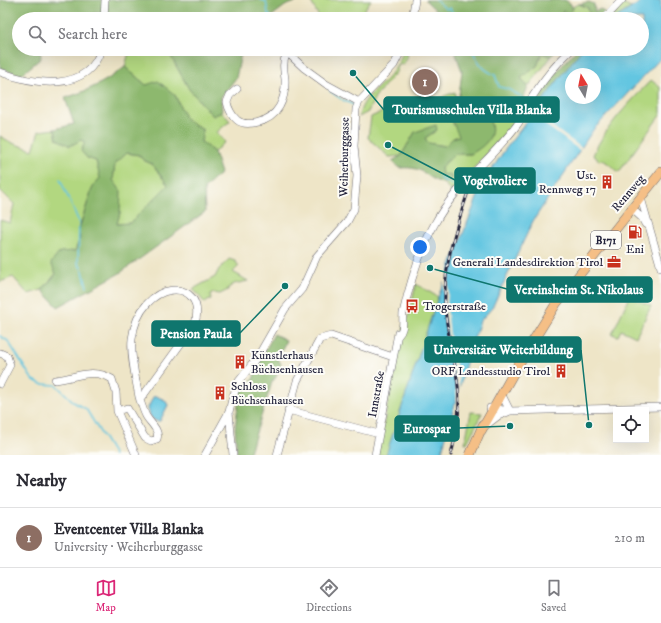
<!DOCTYPE html>
<html lang="en">
<head>
<meta charset="utf-8">
<style>
  :root { --surface:#fff; --page:#f2f2f3; --text:#2b2b33; --muted:#7c7c81; --line:#e1e1e2; --accent:#db2777 }
  body { margin:0; font-family:"IM FELL DW Pica",serif; background:var(--page); color:var(--text) }
  .controls { position:absolute; right:12px; bottom:12px; display:grid; overflow:hidden; border-radius:0px; box-shadow:0 4px 16px #0002 }
  .controls button { width:36px; height:36px; display:grid; place-items:center; padding:0; border:0; border-bottom:1px solid var(--line); background:var(--surface); color:var(--text); font:20px sans-serif }
  .compass { position:absolute; left:565px; top:68px; width:36px; height:36px; border-radius:50%; background:var(--surface); box-shadow:0 4px 16px #0002; rotate:350deg }
  .you { position:absolute; left:420px; top:247px; width:14px; height:14px; margin:-10px; border:3px solid #fff; border-radius:50%; background:#1a73e8; box-shadow:0 0 0 6px #1a73e833 }
  .badge { display:grid; place-items:center; width:26px; height:26px; border-radius:50%; background:var(--accent); color:#fff; font-size:13px; font-weight:700 }
  .pin { position:absolute; translate:-50% -50%; border:2px solid #fff; box-shadow:0 1px 4px #0006 }
  .list { margin:0; padding:0; list-style:none }
  h2 { display:flex; justify-content:space-between; align-items:center; height:52px; margin:0; padding:0 16px; font-size:17px }
  h2 small { font-size:13px; font-weight:400; color:var(--muted) }
  .list li { display:grid; grid-template-columns:26px 1fr auto; gap:12px; align-items:center; box-sizing:border-box; height:60px; padding:0 16px; border-top:1px solid var(--line) }
  .list b { display:block; font-size:15px; white-space:nowrap }
  .list p { margin:0; font-size:13px; white-space:nowrap; color:var(--muted) }
  .list em { font-size:13px; font-style:normal; color:var(--muted) }
  .icon { flex:none; width:22px; height:22px; fill:none; stroke:currentColor; stroke-width:2; stroke-linecap:round; stroke-linejoin:round }
  .map { position:relative; flex:none; width:661px; height:455px; overflow:hidden }
  .search { position:absolute; background:var(--surface); box-shadow:0 4px 16px #0002; left:12px; right:12px; top:12px; height:44px; display:flex; align-items:center; gap:10px; box-sizing:border-box; padding:0 14px; border-radius:22px; color:var(--muted); font-size:15px }
  .sheet { height:112px; background:var(--surface) }
  nav { display:flex; justify-content:space-around; align-items:center; box-sizing:border-box; height:56px; border-top:1px solid var(--line); background:var(--surface); font-size:11px; color:var(--muted) }
  nav a { display:grid; justify-items:center; gap:2px }
  nav .on { color:var(--accent) }
  .map>svg:first-child { display:block }
  .green { fill:#b2d780; stroke:#6a7c5e }
  .forest { fill:#8db86e; stroke:#586d54; fill-rule:evenodd }
  .water { fill:#63c6e1; stroke:#42748e; fill-rule:evenodd }
  .pier { fill:#eee5c7 }
  .lines { fill:none; stroke-linecap:round; stroke-linejoin:round }
  .stream { stroke:#63c6e1; stroke-width:1.5 }
  .minor-casing { stroke:#69666c; stroke-width:8 }
  .major-casing { stroke:#69666c; stroke-width:10 }
  .minor { stroke:#fff; stroke-width:7 }
  .major { stroke:#f5bf86; stroke-width:9 }
  .rail-casing { stroke:#22223b; stroke-width:3 }
  .rail { stroke:#fdfcf7; stroke-width:1.5; stroke-dasharray:4.5; stroke-linecap:butt }
  .labels { text-anchor:middle; stroke-width:4; stroke-linejoin:round; paint-order:stroke }
  .shield { fill:#fdfcf7; stroke:#646373; stroke-width:1 }
  .shield-label { font-size:11px; font-weight:bold; fill:#22223b }
  .street-label { font-size:12px; fill:#22223b; stroke:#fdfcf7 }
  .poi-label { font-size:12px; fill:#22223b; stroke:#fdfcf7; text-anchor:end }
  .leader { fill:none; stroke:#0f766e; stroke-width:1.5 }
  .callout-dot { fill:#0f766e; stroke:#fdfcf7; stroke-width:1.5 }
  .callout { fill:#0f766e; stroke:#0f766e; stroke-width:1.5 }
  .callout-label { font-size:13px; text-anchor:middle; font-weight:bold; fill:#fff }
</style>
</head>
<body>
<div class="map">
<svg width="661" height="455" viewBox="0 0 661 455">
  <rect width="100%" height="100%" fill="#fdfcf7"/>
  <filter id="ink" filterUnits="userSpaceOnUse"><feTurbulence type="fractalNoise" baseFrequency=".025" numOctaves="2"/><feDisplacementMap in="SourceGraphic" scale="8" xChannelSelector="R" yChannelSelector="G"/><feConvolveMatrix kernelMatrix="1 2 1 2 8 2 1 2 1" color-interpolation-filters="sRGB"/></filter>
  <filter id="wash" filterUnits="userSpaceOnUse"><feTurbulence type="fractalNoise" baseFrequency=".012" numOctaves="4" result="noise"/><feDisplacementMap in="SourceGraphic" scale="16" xChannelSelector="R" yChannelSelector="G"/><feGaussianBlur stdDeviation="0.9" result="paint"/><feColorMatrix in="noise" values="0 0 0 0 0 0 0 0 0 0 0 0 0 0 0 0 0 1.4 0 .05"/><feComposite in="paint" operator="in"/></filter>
  <g filter="url(#wash)">
    <rect width="100%" height="100%" fill="#eee5c7"/>
    <path class="green" d="M 310,0 L 371,0 L 358,19 L 320,19 Z
      M 579,4 L 588,8 L 589,13 L 578,19 L 560,19 L 563,10 L 573,9 L 572,7 Z
      M 623,4 L 631,8 L 614,19 L 610,19 Z
      M 138,49 L 153,49 L 170,54 L 189,89 L 213,116 L 222,112 L 230,121 L 217,132 L 225,142 L 214,152 L 201,142 L 203,130 L 186,120 L 175,95 L 146,85 L 125,67 L 129,52 Z
      M 404,49 L 408,49 L 407,58 L 403,65 L 400,64 L 397,68 L 397,71 L 375,97 L 368,112 L 359,117 C 361,98 379,89 391,74 C 397,67 401,58 404,49 Z
      M 542,53 L 551,57 L 528,87 L 521,78 L 537,66 Z
      M 651,80 L 661,88 L 661,114 L 619,172 L 602,159 L 600,161 L 593,155 C 606,125 629,104 651,80 Z
      M 455,92 L 459,136 L 453,138 L 445,146 L 428,143 L 425,138 L 437,130 L 415,132 L 401,156 L 389,157 L 368,138 L 371,117 L 406,101 L 421,105 Z
      M 498,102 L 516,109 L 522,105 C 515,131 470,170 451,192 L 445,184 L 452,178 L 450,174 L 442,176 L 441,167 L 455,154 L 471,154 L 491,121 L 486,114 L 488,107 Z
      M 55,129 L 57,139 L 81,140 L 85,142 L 87,158 L 96,161 L 101,178 L 93,186 L 78,232 L 80,238 L 75,251 L 42,290 L 28,294 L 13,277 L 0,282 L 0,220 L 10,223 L 14,204 L 0,190 L 0,136 L 12,143 L 33,150 L 39,131 Z
      M 127,153 L 139,155 L 143,160 L 152,164 L 168,185 L 130,223 L 116,224 L 120,213 L 113,180 L 115,164 Z
      M 229,259 L 235,261 L 239,266 L 233,272 L 248,281 L 234,284 L 228,288 L 228,290 L 220,294 L 214,293 L 210,295 L 211,299 L 205,303 L 193,289 L 215,277 L 219,269 Z
      M 416,284 L 438,297 L 386,455 L 377,455 L 405,321 L 409,315 Z
      M 632,291 L 637,293 L 635,299 L 651,306 L 636,337 L 621,330 L 618,336 L 612,334 Z
      M 471,412 L 482,413 L 467,443 L 465,443 Z"/>
    <path class="forest" d="M 0,0 L 301,0 L 285,6 L 268,19 L 103,19 L 97,12 L 84,19 L 19,19 L 19,49 L 40,49 L 41,58 L 21,75 L 0,68 Z
      M 425,0 L 565,0 L 570,3 L 573,9 L 569,14 L 563,11 L 560,19 L 442,19 L 440,14 Z
      M 589,2 L 594,4 L 595,12 L 600,9 L 605,13 L 599,19 L 581,19 L 589,13 L 588,8 L 579,4 Z
      M 153,49 L 242,49 L 236,78 L 221,97 L 222,112 L 213,116 L 189,89 L 170,55 Z
      M 454,49 L 556,49 L 551,57 L 542,53 L 537,66 L 521,78 L 528,87 C 520,104 521,118 498,102 L 488,107 L 486,114 C 499,133 488,144 471,154 L 455,154 L 441,167 L 442,175 L 450,174 L 452,178 L 445,184 C 423,178 427,166 400,168 L 392,161 L 401,156 L 415,132 L 436,125 L 437,130 L 425,138 L 428,143 L 445,146 L 453,138 L 459,136 L 451,119 L 457,111 L 462,71 Z
      M 577,49 L 581,51 L 536,110 L 533,108 L 539,92 Z
      M 125,67 L 146,85 L 158,81 L 175,95 L 186,120 L 203,130 L 201,142 L 214,152 L 221,173 L 204,189 L 205,212 L 120,273 L 58,307 L 42,290 L 56,274 L 51,263 L 60,252 L 75,251 L 80,238 L 78,232 L 93,186 L 100,178 L 96,161 L 87,158 L 81,151 L 85,142 L 81,140 L 70,146 L 57,139 L 55,129 L 74,124 L 65,98 C 88,91 107,81 125,67 ZM 127,153 L 139,155 L 143,160 L 152,164 L 168,185 L 130,223 L 117,224 L 120,213 L 121,191 L 113,180 L 115,164 Z
      M 274,334 L 286,340 L 278,359 L 281,364 L 276,377 L 272,382 L 249,455 L 237,455 L 235,428 L 240,390 L 253,380 L 258,364 Z"/>
    <path class="water" d="M 644,0 L 661,0 L 661,58 L 593,130 L 533,221 L 492,308 L 480,321 L 468,356 L 441,455 L 386,455 L 438,297 L 481,188 L 487,185 L 488,175 L 504,151 L 582,49 L 642,49 L 642,19 L 614,19 ZM 571,74 L 595,74 L 595,98 L 571,98 Z
      M 156,396 L 165,400 L 168,405 L 160,421 C 152,422 149,415 148,408 L 153,397 Z"/>
    <path class="pier" d="M 532,112 L 583,149 L 581,151 L 531,114 Z
      M 450,260 L 447,306 L 450,337 L 458,375 L 460,377 L 459,380 L 460,394 L 457,406 L 456,385 L 444,314 L 442,312 L 444,309 L 444,276 Z"/>
    <g class="lines">
      <path class="stream" d="M 260,0 L 266,1 L 268,14 L 273,19
        M 436,0 L 446,9 L 450,8 L 456,19
        M 471,49 C 480,63 480,68 495,75 L 499,87 L 508,89 L 522,97
        M 330,91 L 341,99
        M 343,100 L 354,105
        M 438,177 L 453,185
        M 60,179 L 79,222 L 78,263 L 83,271 L 87,287
        M 0,336 L 8,341 L 32,379 L 41,384 L 56,385 L 75,403 L 86,409 L 114,455"/>
    </g>
  </g>
  <g filter="url(#ink)">
    <g class="lines">
      <g class="minor-casing">
        <path id="minor" d="M 104,19 L 105,0
          M 412,19 L 415,0
          M 604,19 L 622,0
          M 0,72 C 33,84 88,94 101,49
          M 237,89 L 230,95 L 227,102 C 228,108 232,116 237,120 C 243,125 251,124 258,122 C 278,118 286,99 285,79 C 284,71 282,63 286,55 L 289,54 L 304,68 L 326,84 L 359,102
          M 641,198 L 661,268
          M 631,208 L 642,218 L 645,224
          M 398,336 C 405,329 402,321 403,313 C 410,283 419,252 434,225 C 455,185 491,160 517,125 C 524,116 527,105 533,96 C 544,78 557,63 572,49
          M 0,353 L 7,356 L 10,365 L 0,384
          M 55,380 C 76,378 92,367 112,379 L 116,392 L 117,411 L 136,455
          M 502,395 L 510,411
          M 490,408 L 510,411 L 661,407
          M 288,410 L 379,434
          M 117,411 L 127,408 L 145,438 L 151,441 L 157,439 C 160,430 150,423 146,416 C 143,410 141,403 139,397 C 136,379 130,357 132,339 C 140,277 208,276 195,324 L 140,400
          M 485,426 L 498,416 L 508,412
          M 205,455 L 229,412
          M 233,455 L 229,412 L 232,399 L 239,381 L 257,358 L 285,309 L 302,289 L 317,256 L 347,222 L 354,209 L 357,176 L 354,146 L 356,109 L 359,102 L 394,65 L 402,49
          M 277,455 L 297,381 L 320,339 L 331,336 L 393,357
          M 375,455 L 398,333"/>
      </g>
      <g class="major-casing">
        <path id="major" d="M 481,431 L 518,365 L 556,304 L 661,172
          M 470,455 L 483,425"/>
      </g>
      <use href="#minor" class="minor"/>
      <use href="#major" class="major"/>
      <g class="rail-casing">
        <path id="rail" d="M 451,455 C 457,432 461,410 458,386 C 455,360 447,334 445,308 C 443,266 455,231 468,192"/>
      </g>
      <use href="#rail" class="rail"/>
    </g>
  </g>
  <defs>
    <g id="building-bare" transform="scale(1.08)"><path d="M-4-6H4V6H1V3H-1V6H-4ZM-2.5-4.3h1.7v1.8h-1.7ZM.8-4.3h1.7v1.8H.8ZM-2.5-1h1.7V.8h-1.7ZM.8-1h1.7V.8H.8Z" fill="#c8321e" stroke="#fdfcf7" stroke-width="2.5" paint-order="stroke"/></g>
    <g id="fuel-bare" transform="scale(1.08)"><path d="M-5.5-6h7V0h2V4h1.3V-2.5L3-4.5l.8-.8L6-3V5H2.5V1h-1V6h-7ZM-4.2-4.7v3.2H.2V-4.7Z" fill="#c8321e" stroke="#fdfcf7" stroke-width="2.5" paint-order="stroke"/></g>
    <g id="office-bare" transform="scale(1.08)"><path d="M-6-3h4V-5.5h4V-3h4V5H-6ZM-1-4.5V-3h2v-1.5ZM-6 0V1H6V0Z" fill="#c8321e" stroke="#fdfcf7" stroke-width="2.5" paint-order="stroke"/></g>
    <g id="bus-bare" transform="scale(1.08)"><path d="M-5-6H5V4H4V6H2V4H-2V6H-4V4H-5ZM-3.5-4V0h7V-4ZM-3.5 1.2v1.5H-2V1.2ZM2 1.2v1.5H3.5V1.2Z" fill="#c8321e" stroke="#fdfcf7" stroke-width="2.5" paint-order="stroke"/></g>
  </defs>
  <g fill-rule="evenodd">
    <use href="#building-bare" x="607" y="182"/>
    <use href="#fuel-bare" x="635" y="232"/>
    <use href="#office-bare" x="614" y="262"/>
    <use href="#bus-bare" x="412" y="306"/>
    <use href="#building-bare" x="240" y="362"/>
    <use href="#building-bare" x="561" y="371"/>
    <use href="#building-bare" x="220" y="393"/>
  </g>
  <g class="labels">
    <rect class="shield" x="591" y="231" width="30" height="18" rx="3"/>
    <g class="shield-label">
      <text x="606" y="244">B171</text>
    </g>
    <g class="street-label">
      <text transform="translate(344 157) rotate(-89)" y="4">Weiherburggasse</text>
      <text transform="translate(628 193) rotate(-50)" y="4">Rennweg</text>
      <text transform="translate(376 394) rotate(-80)" y="4">Innstraße</text>
    </g>
    <g class="poi-label">
      <text x="596" y="179">Ust.<tspan x="596" dy="14">Rennweg 17</tspan></text>
      <text x="635" y="253" text-anchor="middle">Eni</text>
      <text x="603" y="266">Generali Landesdirektion Tirol</text>
      <text x="423" y="310" text-anchor="start">Trogerstraße</text>
      <text x="251" y="359" text-anchor="start">Künstlerhaus<tspan x="251" dy="14">Büchsenhausen</tspan></text>
      <text x="550" y="375">ORF Landesstudio Tirol</text>
      <text x="231" y="390" text-anchor="start">Schloss<tspan x="231" dy="14">Büchsenhausen</tspan></text>
    </g>
  </g>
  <path class="leader" d="M353 73L384 110M388 145L455 180M430 268L507 289M285 286L240 333M589 425L581 350M510 426L459 428"/>
  <g class="callout-dot">
    <circle cx="353" cy="73" r="4"/>
    <circle cx="388" cy="145" r="4"/>
    <circle cx="430" cy="268" r="4"/>
    <circle cx="285" cy="286" r="4"/>
    <circle cx="589" cy="425" r="4"/>
    <circle cx="510" cy="426" r="4"/>
  </g>
  <g class="callout">
    <rect x="384" y="97" width="175" height="25" rx="4"/>
    <rect x="455" y="168" width="80" height="25" rx="4"/>
    <rect x="507" y="277" width="145" height="25" rx="4"/>
    <rect x="152" y="321" width="88" height="25" rx="4"/>
    <rect x="425" y="337" width="156" height="25" rx="4"/>
    <rect x="395" y="416" width="64" height="25" rx="4"/>
  </g>
  <g class="callout-label">
    <text x="472" y="114">Tourismusschulen Villa Blanka</text>
    <text x="495" y="185">Vogelvoliere</text>
    <text x="579" y="294">Vereinsheim St. Nikolaus</text>
    <text x="196" y="338">Pension Paula</text>
    <text x="503" y="354">Universitäre Weiterbildung</text>
    <text x="427" y="433">Eurospar</text>
  </g>
</svg>
<div class="controls">
<button><svg class="icon" aria-label="locate" viewBox="0 0 24 24"><circle cx="12" cy="12" r="6"/><path d="M12 2v4M12 18v4M2 12h4M18 12h4"/></svg></button>
</div>
<svg class="compass" viewBox="-18 -18 36 36"><path d="M0-13l5 13h-10z" fill="#e53935"/><path d="M0 13l5-13h-10z" fill="#7c7c81"/></svg>
<div class="you"></div>
<div class="pin badge" style="left:425px;top:82px;background:#8d6e63">1</div>
<div class="search"><svg class="icon" aria-label="search" viewBox="0 0 24 24"><circle cx="10" cy="10" r="6"/><path d="M15 15l6 6"/></svg>Search here</div>
</div>
<section class="sheet">
<h2>Nearby<small></small></h2>
<ul class="list">
<li><span class="badge" style="background:#8d6e63">1</span><div><b>Eventcenter Villa Blanka</b><p>University · Weiherburggasse</p></div><em>210 m</em></li>
</ul>
</section>
<nav>
<a class="on"><svg class="icon" aria-label="map" viewBox="0 0 24 24"><path d="M3 6l6-2 6 2 6-2v14l-6 2-6-2-6 2zM9 4v14M15 6v14"/></svg>Map</a>
<a><svg class="icon" aria-label="directions" viewBox="0 0 24 24"><path d="M12 3l9 9-9 9-9-9zM9 14v-3h6M13 9l2 2-2 2"/></svg>Directions</a>
<a><svg class="icon" aria-label="saved" viewBox="0 0 24 24"><path d="M7 4h10v16l-5-4-5 4z"/></svg>Saved</a>
</nav>
</body>
</html>
